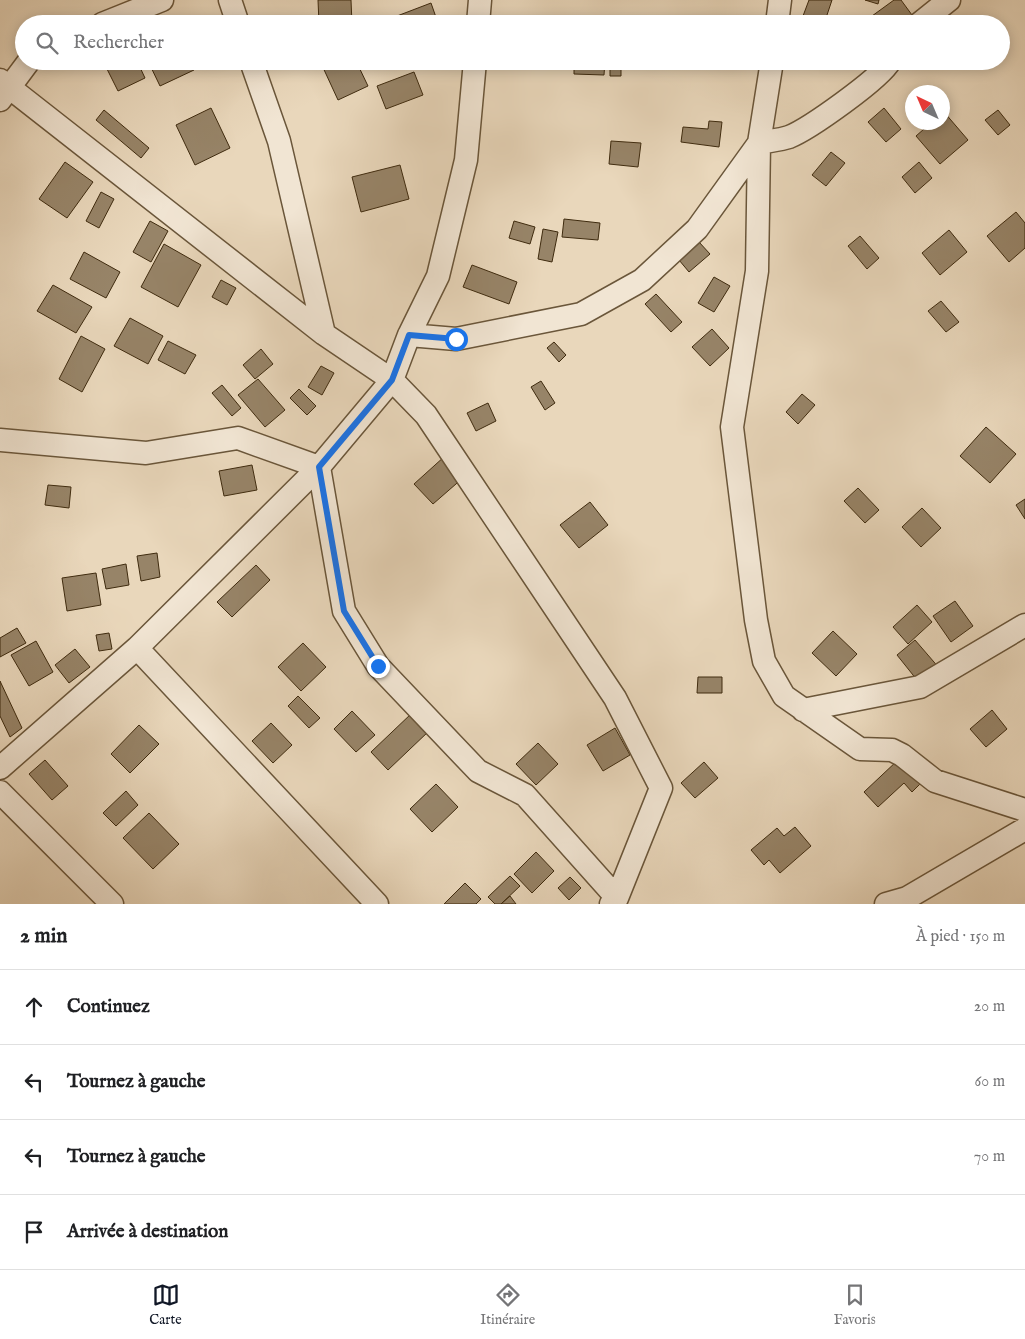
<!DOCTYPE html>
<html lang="fr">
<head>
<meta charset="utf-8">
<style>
  :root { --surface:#fff; --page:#f6f6f6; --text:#202124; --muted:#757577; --line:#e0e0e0; --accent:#111827 }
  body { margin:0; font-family:"IM FELL English",serif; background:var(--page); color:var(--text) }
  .compass { position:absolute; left:905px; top:85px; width:45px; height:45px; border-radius:50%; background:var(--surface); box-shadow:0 2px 12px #0003; rotate:316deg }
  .stop { position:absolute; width:15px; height:15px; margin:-11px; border:4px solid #1a73e8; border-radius:50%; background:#fff }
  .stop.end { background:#1a73e8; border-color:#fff; box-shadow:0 1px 5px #0008 }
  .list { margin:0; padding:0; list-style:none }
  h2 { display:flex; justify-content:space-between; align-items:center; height:65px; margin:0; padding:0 20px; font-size:21px }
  h2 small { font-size:16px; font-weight:400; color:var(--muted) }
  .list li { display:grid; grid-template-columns:32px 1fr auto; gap:15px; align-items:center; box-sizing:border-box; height:75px; padding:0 20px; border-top:1px solid var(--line) }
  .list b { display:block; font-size:19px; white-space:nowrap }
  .list em { font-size:16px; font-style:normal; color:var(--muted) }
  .icon { flex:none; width:28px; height:28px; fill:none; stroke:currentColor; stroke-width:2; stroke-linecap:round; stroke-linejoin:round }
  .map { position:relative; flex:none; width:1025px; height:904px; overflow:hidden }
  .search { position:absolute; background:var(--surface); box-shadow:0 2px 12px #0003; left:15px; right:15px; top:15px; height:55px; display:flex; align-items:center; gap:12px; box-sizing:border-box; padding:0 18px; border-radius:28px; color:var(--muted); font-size:19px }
  .sheet { height:365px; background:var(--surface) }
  nav { display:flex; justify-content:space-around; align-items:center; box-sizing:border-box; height:70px; border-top:1px solid var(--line); background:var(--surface); font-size:14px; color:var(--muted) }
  nav a { display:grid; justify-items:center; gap:2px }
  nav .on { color:var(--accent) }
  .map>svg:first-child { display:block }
  .building { fill:#978468; stroke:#3f2b0f }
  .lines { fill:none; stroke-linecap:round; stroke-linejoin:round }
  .street-casing { stroke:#6a563a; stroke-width:25 }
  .street { stroke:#f1e5d3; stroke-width:22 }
  .route { stroke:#1a73e8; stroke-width:6 }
</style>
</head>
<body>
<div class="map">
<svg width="1025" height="904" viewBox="0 0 1025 904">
  <rect width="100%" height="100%" fill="#e9d7bb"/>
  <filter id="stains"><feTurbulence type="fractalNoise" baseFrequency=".004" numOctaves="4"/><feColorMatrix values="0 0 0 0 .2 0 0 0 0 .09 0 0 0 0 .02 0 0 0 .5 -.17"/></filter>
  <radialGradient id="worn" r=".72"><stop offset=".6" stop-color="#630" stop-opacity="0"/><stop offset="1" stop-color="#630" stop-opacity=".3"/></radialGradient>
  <path class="building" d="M 318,0 L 351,0 L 352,24 L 319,24 Z
    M 809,0 L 832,0 L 824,24 L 800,24 Z
    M 865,0 L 879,0 L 878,4 Z
    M 894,0 L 901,0 L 912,15 L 899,24 L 861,24 Z
    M 431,3 L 438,23 L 400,24 L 397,16 Z
    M 103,61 L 137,61 L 145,78 L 118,91 Z
    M 148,61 L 190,61 L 194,70 L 160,86 Z
    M 320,61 L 356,61 L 368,86 L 338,100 Z
    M 574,61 L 605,61 L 604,75 L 574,74 Z
    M 610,61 L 621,61 L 621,76 L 610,76 Z
    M 414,72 L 423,95 L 386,109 L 377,86 Z
    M 211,108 L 230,148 L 195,165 L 176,125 Z
    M 884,108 L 901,129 L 886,142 L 868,122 Z
    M 104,110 L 149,148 L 141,158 L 96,120 Z
    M 998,110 L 1010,125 L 998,135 L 985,120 Z
    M 944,112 L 968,140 L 940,164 L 916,136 L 932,122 L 942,122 Z
    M 709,121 L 722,122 L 719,147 L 681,142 L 683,127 L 708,129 Z
    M 611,141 L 641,143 L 638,167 L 609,164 Z
    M 831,152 L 845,163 L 826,186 L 812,175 Z
    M 65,162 L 93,182 L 67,218 L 39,199 Z
    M 919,162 L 932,178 L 915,193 L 902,177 Z
    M 400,165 L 409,199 L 361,212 L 352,177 Z
    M 101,192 L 114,199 L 99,228 L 86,221 Z
    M 1016,212 L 1025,223 L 1025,248 L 1009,262 L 987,236 Z
    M 564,219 L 600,223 L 598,240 L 562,237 Z
    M 150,221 L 168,231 L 151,262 L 133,252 Z
    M 514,221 L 535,227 L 530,244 L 509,238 Z
    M 543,229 L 558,232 L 552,262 L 538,259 Z
    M 949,230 L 967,252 L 940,275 L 922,253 Z
    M 860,236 L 879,258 L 867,269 L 848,246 Z
    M 699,242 L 710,254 L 689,272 L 679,260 Z
    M 164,244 L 201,265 L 178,307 L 141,287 Z
    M 84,252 L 120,272 L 106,298 L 70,279 Z
    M 472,265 L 517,282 L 509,304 L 463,287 Z
    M 714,277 L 730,286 L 714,312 L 698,303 Z
    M 221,280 L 236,288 L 227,305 L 212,297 Z
    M 53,285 L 92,307 L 76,333 L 37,311 Z
    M 656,294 L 682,322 L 671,332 L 645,304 Z
    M 941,301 L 959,322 L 946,332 L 928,311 Z
    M 130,318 L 163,336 L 148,364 L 114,346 Z
    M 712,329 L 729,348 L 710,366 L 692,347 Z
    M 81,336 L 105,349 L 82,392 L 59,379 Z
    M 168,341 L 196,355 L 185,374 L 158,360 Z
    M 554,342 L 566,355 L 559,362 L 547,348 Z
    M 261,349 L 273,364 L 255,379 L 243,365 Z
    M 321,366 L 334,373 L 322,395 L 308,387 Z
    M 258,379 L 285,410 L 265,427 L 238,395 Z
    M 541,381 L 555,403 L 545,410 L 531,387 Z
    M 222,385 L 241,408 L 232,416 L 212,393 Z
    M 299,389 L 316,406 L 307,415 L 290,398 Z
    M 802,394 L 815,405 L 798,424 L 786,412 Z
    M 488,403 L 496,421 L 476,431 L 467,413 Z
    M 986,427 L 1016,454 L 990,483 L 960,456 Z
    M 445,456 L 464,477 L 433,504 L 414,484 Z
    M 252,465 L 257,490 L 224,496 L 219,471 Z
    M 48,485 L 71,487 L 69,508 L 45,505 Z
    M 858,488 L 879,510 L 865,523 L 844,501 Z
    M 1025,499 L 1025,519 L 1016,505 Z
    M 590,502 L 608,525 L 579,548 L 560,525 Z
    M 922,508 L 941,528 L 921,547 L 902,527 Z
    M 157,553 L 160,577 L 141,581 L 137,556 Z
    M 126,564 L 129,585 L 106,589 L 102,569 Z
    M 256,565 L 270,580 L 232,617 L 217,602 Z
    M 96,573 L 101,605 L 67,611 L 62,578 Z
    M 955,601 L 973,626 L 951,642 L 933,616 Z
    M 917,605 L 932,622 L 908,644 L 893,627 Z
    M 17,628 L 26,643 L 0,657 L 0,638 Z
    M 833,631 L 857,654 L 836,676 L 812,653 Z
    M 109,633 L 112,649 L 99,651 L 96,635 Z
    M 915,640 L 940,669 L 921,685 L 897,655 Z
    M 36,641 L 53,672 L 29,686 L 11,655 Z
    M 303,643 L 326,667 L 301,691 L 278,667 Z
    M 75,649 L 90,667 L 69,683 L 55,665 Z
    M 698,677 L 722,677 L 722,693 L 697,693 Z
    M 0,681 L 22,728 L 10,737 L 0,716 Z
    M 298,696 L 320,718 L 309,728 L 288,706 Z
    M 992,710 L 1007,729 L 986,747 L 970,729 Z
    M 352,711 L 375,735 L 356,752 L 334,729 Z
    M 412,713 L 429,731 L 388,770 L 371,752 Z
    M 271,723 L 292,745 L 273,763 L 252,741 Z
    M 139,725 L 159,744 L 130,773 L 111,754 Z
    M 615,728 L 630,755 L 603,771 L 587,745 Z
    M 538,743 L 558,764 L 536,785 L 516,764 Z
    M 45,760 L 68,786 L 52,800 L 29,774 Z
    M 898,760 L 924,780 L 912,792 L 904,783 L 878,807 L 864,792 Z
    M 704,762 L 718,778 L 695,798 L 681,783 Z
    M 436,784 L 458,807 L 432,832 L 410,809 Z
    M 126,791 L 138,805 L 116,826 L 103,813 Z
    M 149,813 L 179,844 L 153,869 L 123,838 Z
    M 795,827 L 811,846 L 780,873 L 769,860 L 764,865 L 751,850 L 777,828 L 784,836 Z
    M 536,852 L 554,871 L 532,893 L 514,874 Z
    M 510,876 L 520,886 L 501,904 L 495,904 L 488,897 Z
    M 570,877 L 581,888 L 569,900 L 558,888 Z
    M 465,883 L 481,899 L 476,904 L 444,904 Z
    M 510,896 L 516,904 L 501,904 Z"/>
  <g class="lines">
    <g class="street-casing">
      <path id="street" d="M 230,0 L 238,24
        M 102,24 L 162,0
        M 478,24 L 480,0
        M 777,24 L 780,0
        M 919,24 L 949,0
        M 251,61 L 279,141 L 324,334
        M 475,61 L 466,160 L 438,276 L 409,335 L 392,380 L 426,415 L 615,698 L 661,788 L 617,898 L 611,904
        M 890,61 C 880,79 809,129 789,137 C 780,140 768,141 759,143 L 757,271 L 732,427 L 756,620 L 764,661 L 784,696 L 860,749 L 892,750 L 902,755 L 935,781 L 1025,810
        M 0,80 L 324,334 L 392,380 L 319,467 L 137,648 L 0,768
        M 0,100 L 29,61
        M 409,335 L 456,339 L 581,314 L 642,280 L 697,229 L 759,143 L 772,61
        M 0,440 L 146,453 L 238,438 L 319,467 L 344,611 L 378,666 L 478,771 L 525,795 L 617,898
        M 137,648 L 377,904
        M 803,710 L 920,687 L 1025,625
        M 0,792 L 112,904
        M 886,904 L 907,898 L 1025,829"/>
    </g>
    <use href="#street" class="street"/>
  </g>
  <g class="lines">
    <path class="route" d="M 378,666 L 344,611 L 319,467 L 392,380 L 409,335 L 456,339"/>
  </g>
  <rect width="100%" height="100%" filter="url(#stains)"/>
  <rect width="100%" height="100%" fill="url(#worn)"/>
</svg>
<svg class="compass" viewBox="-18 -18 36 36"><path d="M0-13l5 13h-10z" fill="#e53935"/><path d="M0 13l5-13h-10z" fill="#757577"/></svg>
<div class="stop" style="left:456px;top:339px"></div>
<div class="stop end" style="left:378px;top:666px"></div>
<div class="search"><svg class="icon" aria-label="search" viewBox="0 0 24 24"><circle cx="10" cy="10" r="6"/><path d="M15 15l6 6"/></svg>Rechercher</div>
</div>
<section class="sheet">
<h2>2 min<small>À pied · 150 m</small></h2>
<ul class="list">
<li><svg class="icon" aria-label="ahead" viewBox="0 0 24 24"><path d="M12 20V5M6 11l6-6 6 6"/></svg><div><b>Continuez</b></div><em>20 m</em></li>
<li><svg class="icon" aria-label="left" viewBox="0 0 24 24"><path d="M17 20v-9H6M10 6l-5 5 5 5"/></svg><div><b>Tournez à gauche</b></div><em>60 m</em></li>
<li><svg class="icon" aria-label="left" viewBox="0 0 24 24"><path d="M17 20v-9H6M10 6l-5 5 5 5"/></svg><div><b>Tournez à gauche</b></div><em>70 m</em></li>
<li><svg class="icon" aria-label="arrive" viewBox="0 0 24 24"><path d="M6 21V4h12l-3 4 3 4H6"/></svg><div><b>Arrivée à destination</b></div></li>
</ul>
</section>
<nav>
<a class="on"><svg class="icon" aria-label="map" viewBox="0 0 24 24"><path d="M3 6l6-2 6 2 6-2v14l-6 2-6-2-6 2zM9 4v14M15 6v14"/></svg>Carte</a>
<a><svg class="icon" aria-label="directions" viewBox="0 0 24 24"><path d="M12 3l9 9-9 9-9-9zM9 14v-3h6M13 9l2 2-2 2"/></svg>Itinéraire</a>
<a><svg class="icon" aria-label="saved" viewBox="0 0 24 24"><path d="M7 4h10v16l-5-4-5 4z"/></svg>Favoris</a>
</nav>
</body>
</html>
